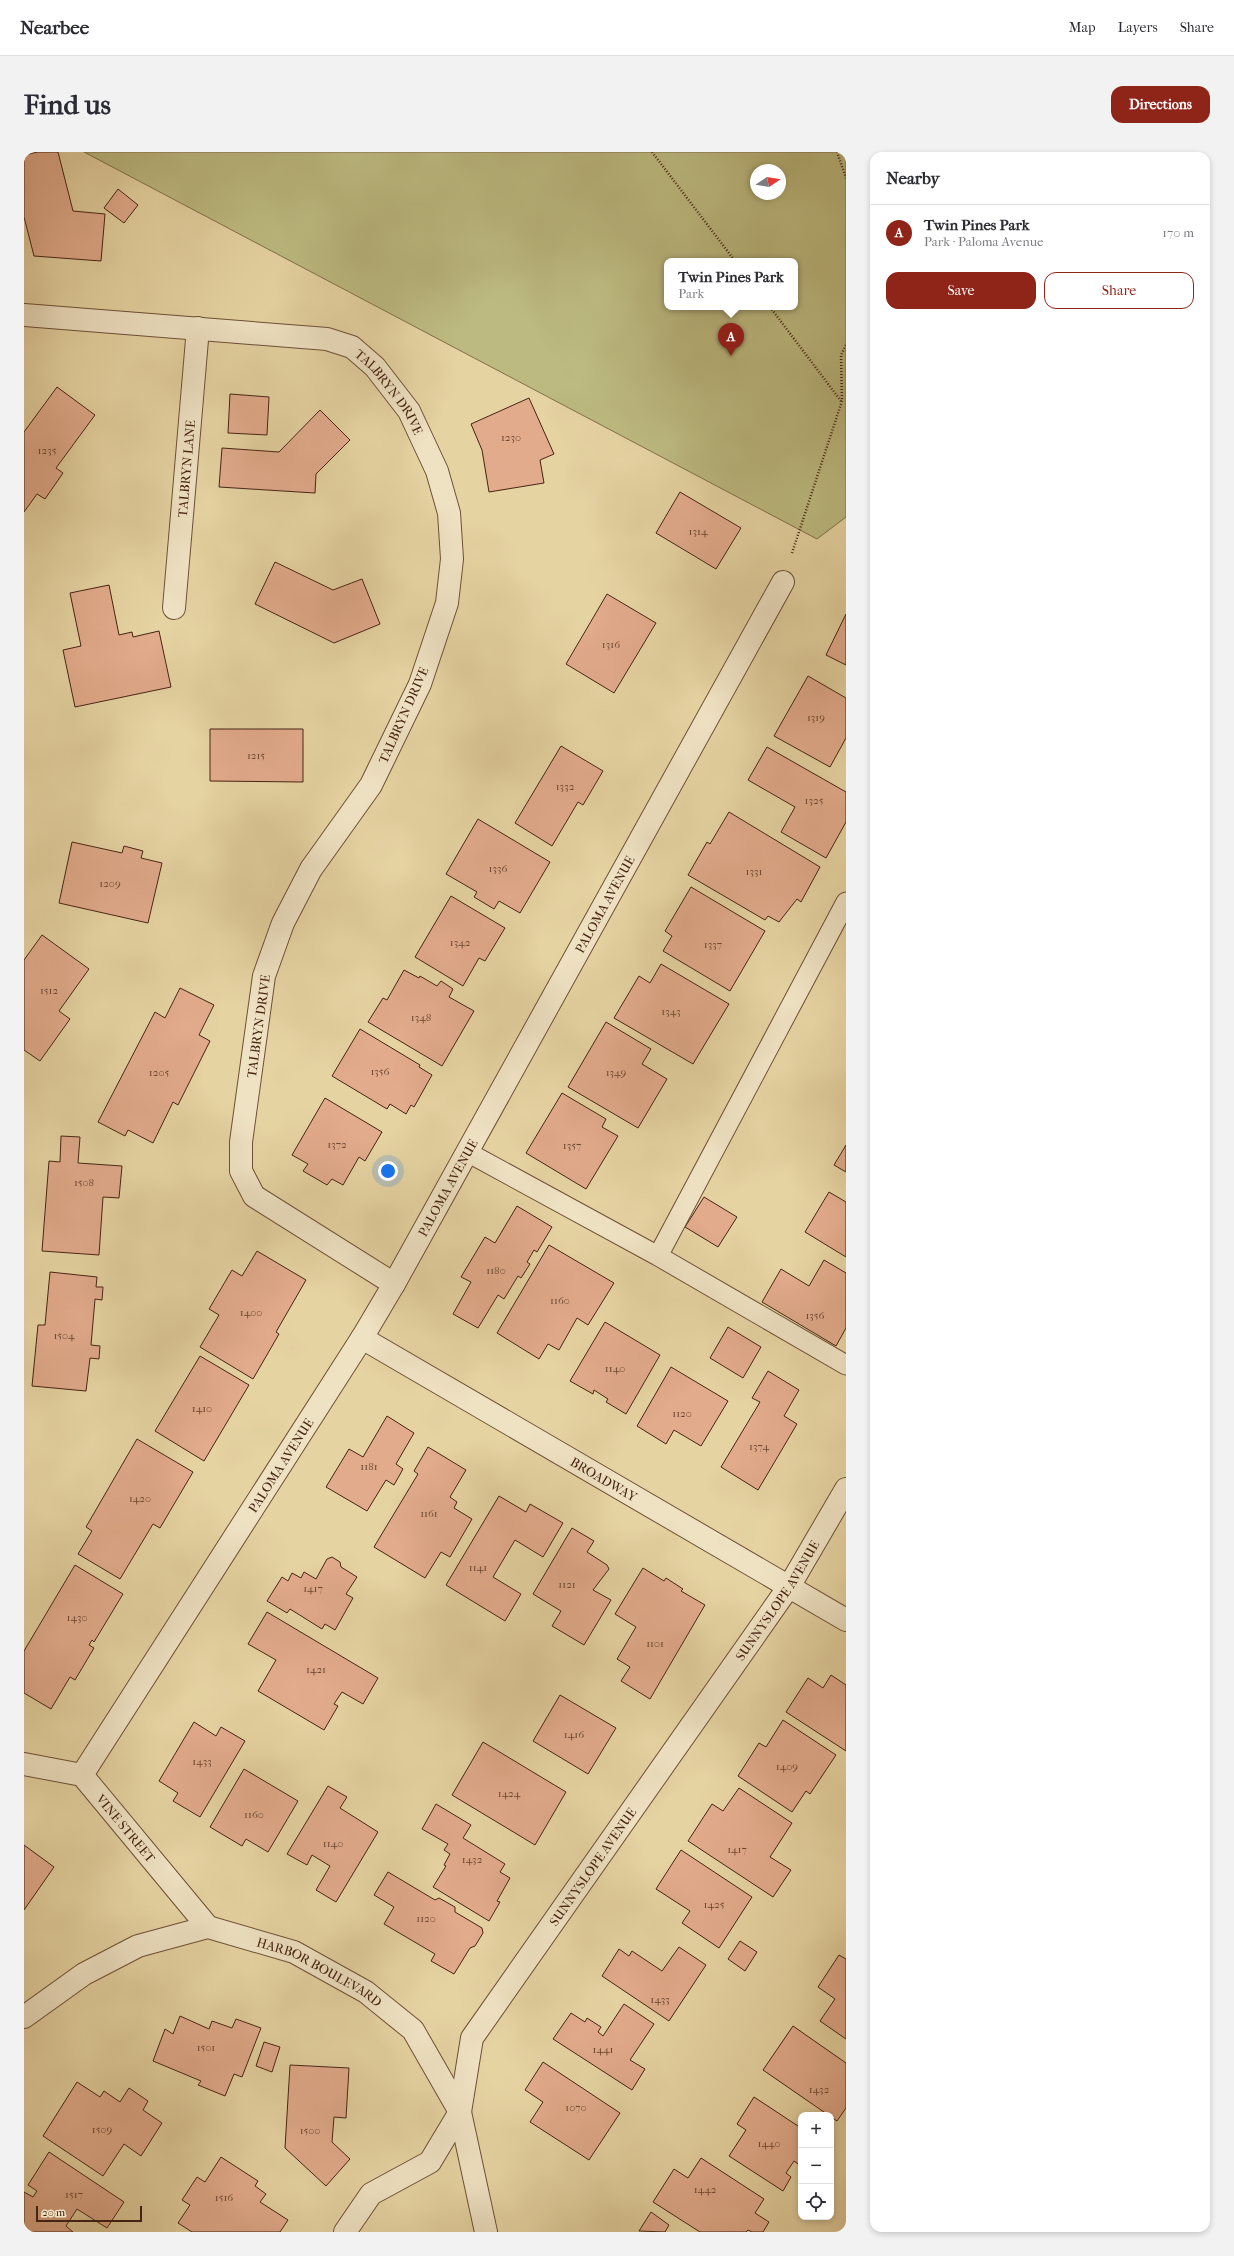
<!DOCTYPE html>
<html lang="en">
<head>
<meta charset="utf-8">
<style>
  :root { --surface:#fff; --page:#f2f2f3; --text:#2b2b33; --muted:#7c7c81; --line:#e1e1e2; --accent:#8f2418 }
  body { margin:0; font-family:"IM FELL French Canon",serif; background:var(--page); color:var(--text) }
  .controls { position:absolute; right:12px; bottom:12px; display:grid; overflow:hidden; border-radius:8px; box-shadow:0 2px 6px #0003 }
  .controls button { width:36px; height:36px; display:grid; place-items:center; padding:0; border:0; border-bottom:1px solid var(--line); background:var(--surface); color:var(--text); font:20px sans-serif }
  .compass { position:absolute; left:726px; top:12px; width:36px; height:36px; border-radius:50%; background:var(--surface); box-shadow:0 2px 6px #0003; rotate:78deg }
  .scale { position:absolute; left:12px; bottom:10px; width:106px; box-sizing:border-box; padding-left:4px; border:2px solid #462412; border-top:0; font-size:11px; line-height:14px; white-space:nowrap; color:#462412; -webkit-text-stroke:3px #efe2c3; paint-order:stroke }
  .you { position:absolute; left:364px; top:1019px; width:14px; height:14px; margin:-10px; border:3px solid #fff; border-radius:50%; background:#1a73e8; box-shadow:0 0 0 6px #1a73e833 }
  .badge { display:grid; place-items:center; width:26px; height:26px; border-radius:50%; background:var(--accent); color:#fff; font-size:13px; font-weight:700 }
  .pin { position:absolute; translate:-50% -33px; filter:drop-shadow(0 1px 2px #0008) }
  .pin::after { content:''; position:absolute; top:21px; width:14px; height:12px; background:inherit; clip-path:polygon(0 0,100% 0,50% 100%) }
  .popup { position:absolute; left:640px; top:106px; width:134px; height:52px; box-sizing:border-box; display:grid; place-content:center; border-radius:8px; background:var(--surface); filter:drop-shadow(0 1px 3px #0005); font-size:13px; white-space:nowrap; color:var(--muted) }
  .popup b { font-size:15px; color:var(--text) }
  .popup::after { content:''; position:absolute; left:50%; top:100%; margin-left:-8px; border:8px solid transparent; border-top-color:var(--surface) }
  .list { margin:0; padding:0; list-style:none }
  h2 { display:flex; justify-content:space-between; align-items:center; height:52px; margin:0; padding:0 16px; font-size:17px }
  h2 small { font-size:13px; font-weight:400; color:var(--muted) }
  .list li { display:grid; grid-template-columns:26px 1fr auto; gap:12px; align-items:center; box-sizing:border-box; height:56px; padding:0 16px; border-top:1px solid var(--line) }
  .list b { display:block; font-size:15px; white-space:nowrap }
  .list p { margin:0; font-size:13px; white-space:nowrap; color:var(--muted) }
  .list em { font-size:13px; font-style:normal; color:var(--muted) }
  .actions { display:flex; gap:8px; padding:12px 16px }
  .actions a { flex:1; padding:9px 0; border:1px solid var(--accent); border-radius:12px; text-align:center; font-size:14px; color:var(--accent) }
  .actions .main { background:var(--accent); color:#fff }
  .icon { flex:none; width:22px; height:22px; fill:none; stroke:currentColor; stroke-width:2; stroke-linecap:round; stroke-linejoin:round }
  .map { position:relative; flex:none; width:822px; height:2080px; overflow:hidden; border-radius:12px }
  header { display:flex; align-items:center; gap:24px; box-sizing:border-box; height:56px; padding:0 20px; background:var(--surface); border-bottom:1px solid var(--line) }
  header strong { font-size:19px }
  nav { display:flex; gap:22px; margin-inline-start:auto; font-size:14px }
  .intro { display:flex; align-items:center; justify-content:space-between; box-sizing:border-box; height:96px; padding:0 24px }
  h1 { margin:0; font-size:28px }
  .button { padding:10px 18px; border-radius:12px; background:var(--accent); color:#fff; font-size:14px; font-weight:700 }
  main { display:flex; gap:24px; padding:0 24px }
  aside { flex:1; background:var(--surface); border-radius:12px; box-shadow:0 2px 6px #0003 }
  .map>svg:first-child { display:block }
  .green { fill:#bcba80; stroke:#816f49; fill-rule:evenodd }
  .building { fill:#e2ab8c; stroke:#462412 }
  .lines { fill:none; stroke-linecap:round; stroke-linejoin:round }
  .service-casing { stroke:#6e5036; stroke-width:21 }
  .minor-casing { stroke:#6e5036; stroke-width:24 }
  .path { stroke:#462412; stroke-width:2.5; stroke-dasharray:1 2; stroke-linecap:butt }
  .service { stroke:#efe2c3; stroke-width:19 }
  .minor { stroke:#efe2c3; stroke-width:22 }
  .labels { text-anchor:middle; stroke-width:3.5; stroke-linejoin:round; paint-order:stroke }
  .number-label { font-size:11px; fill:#6d4630 }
  .street-label { font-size:13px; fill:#462412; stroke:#efe2c3 }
</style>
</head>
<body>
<header>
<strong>Nearbee</strong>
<nav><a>Map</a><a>Layers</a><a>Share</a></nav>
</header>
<div class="intro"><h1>Find us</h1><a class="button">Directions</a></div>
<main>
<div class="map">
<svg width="822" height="2080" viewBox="0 0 822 2080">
  <rect width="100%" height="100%" fill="#e6d3a2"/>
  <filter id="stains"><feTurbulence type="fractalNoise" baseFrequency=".005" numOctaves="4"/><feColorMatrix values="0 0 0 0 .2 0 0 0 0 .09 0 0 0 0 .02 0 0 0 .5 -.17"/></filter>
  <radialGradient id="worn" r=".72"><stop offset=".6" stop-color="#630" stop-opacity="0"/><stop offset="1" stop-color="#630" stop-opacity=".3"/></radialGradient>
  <path class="green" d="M 60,0 L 822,0 L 822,365 L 793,387 ZM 732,18 L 756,18 L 756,42 L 732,42 ZM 643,109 L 771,109 L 771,155 L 643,155 Z"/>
  <path class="building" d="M 14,0 L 34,0 L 49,59 L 81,62 L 77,109 L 10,104 L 0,65 L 0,3 Z
    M 94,37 L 114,53 L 100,71 L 80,56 Z
    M 33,235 L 71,263 L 32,316 L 39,321 L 21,347 L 13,342 L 0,360 L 0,280 Z
    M 206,242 L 245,245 L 243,283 L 204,281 Z
    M 505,246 L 530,302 L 516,308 L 520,331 L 465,340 L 458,298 L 447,272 Z
    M 296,258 L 326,288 L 292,322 L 291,341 L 195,335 L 198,296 L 255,300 Z
    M 656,340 L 717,376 L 692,417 L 632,381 Z
    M 251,410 L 309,438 L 338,427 L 356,472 L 310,491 L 231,452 Z
    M 85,433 L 95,483 L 108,480 L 109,485 L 135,479 L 147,535 L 51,555 L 39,498 L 57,494 L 46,441 Z
    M 583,442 L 632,471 L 590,541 L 542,512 Z
    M 822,462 L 822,513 L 802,503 Z
    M 784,524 L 822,546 L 822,586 L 806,615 L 750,584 Z
    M 186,577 L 279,577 L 279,630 L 186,629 Z
    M 537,594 L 579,619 L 559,653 L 554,650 L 528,694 L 491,671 Z
    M 743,595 L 822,640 L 822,670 L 802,706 L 757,680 L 771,655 L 724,628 Z
    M 705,660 L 796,715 L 777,750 L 773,747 L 755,770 L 744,764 L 741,768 L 664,723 L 683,690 L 686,692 Z
    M 454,667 L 526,710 L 496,761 L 475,749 L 470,757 L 450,745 L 453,740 L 422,722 Z
    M 48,690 L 98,701 L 100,694 L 119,699 L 117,706 L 138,711 L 124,771 L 35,751 Z
    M 667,735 L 741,779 L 706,839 L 639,799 L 648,784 L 641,779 Z
    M 427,744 L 481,776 L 461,809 L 455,806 L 439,834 L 391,805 Z
    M 18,783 L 65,817 L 35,859 L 46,867 L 16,909 L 0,898 L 0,808 Z
    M 637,812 L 705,852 L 669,912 L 590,866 L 615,824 L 626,831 Z
    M 380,818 L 395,826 L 396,824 L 413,834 L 417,829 L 429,837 L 425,845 L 450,859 L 418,914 L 344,870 L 359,846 L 363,848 Z
    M 156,836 L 190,853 L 175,883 L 186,889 L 154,953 L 149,950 L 129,991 L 104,978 L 101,984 L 74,970 L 131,860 L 141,866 Z
    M 582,870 L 627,897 L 618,912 L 643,927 L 614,976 L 544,935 Z
    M 336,877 L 396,913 L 395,915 L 408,923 L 390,955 L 387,953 L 382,962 L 366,952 L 363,957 L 308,924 Z
    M 538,941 L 582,967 L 578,975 L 594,984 L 562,1037 L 502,1001 Z
    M 301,946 L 358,980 L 341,1009 L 335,1005 L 319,1033 L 308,1027 L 303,1033 L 279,1019 L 284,1012 L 268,1003 Z
    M 37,984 L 56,985 L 54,1011 L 98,1014 L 95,1046 L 79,1045 L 75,1103 L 18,1099 L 25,1009 L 36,1010 Z
    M 822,993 L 822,1020 L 810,1013 Z
    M 805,1040 L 822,1050 L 822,1105 L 781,1080 Z
    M 680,1045 L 713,1065 L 694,1095 L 661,1075 Z
    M 493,1054 L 528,1075 L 513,1100 L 510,1098 L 503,1110 L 506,1112 L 497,1126 L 494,1124 L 480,1147 L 474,1143 L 454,1176 L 429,1162 L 447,1130 L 437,1125 L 461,1085 L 471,1091 Z
    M 525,1093 L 590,1131 L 564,1173 L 553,1166 L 535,1198 L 524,1192 L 515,1207 L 473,1181 Z
    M 233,1099 L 282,1128 L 252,1180 L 255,1182 L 229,1227 L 176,1195 L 195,1163 L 185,1157 L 208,1118 L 218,1124 Z
    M 800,1108 L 822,1121 L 822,1176 L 812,1194 L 738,1150 L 757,1117 L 785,1134 Z
    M 26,1120 L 73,1125 L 72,1135 L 79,1135 L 78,1148 L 71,1147 L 67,1193 L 76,1194 L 75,1207 L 66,1206 L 62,1239 L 8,1234 L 14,1173 L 21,1173 Z
    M 581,1170 L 636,1203 L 602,1262 L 582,1250 L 584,1247 L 570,1238 L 569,1242 L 546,1229 Z
    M 704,1175 L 737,1195 L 719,1226 L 686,1206 Z
    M 176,1204 L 225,1233 L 180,1309 L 131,1279 Z
    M 647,1215 L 704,1249 L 677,1294 L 650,1278 L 642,1292 L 613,1274 Z
    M 744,1219 L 775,1238 L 760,1264 L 773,1272 L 734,1338 L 697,1315 L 736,1250 L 728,1246 Z
    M 363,1264 L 390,1281 L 372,1312 L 379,1317 L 370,1333 L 362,1328 L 343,1359 L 302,1335 L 325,1297 L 339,1305 Z
    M 113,1287 L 169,1320 L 136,1376 L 129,1372 L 96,1427 L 54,1402 L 68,1379 L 62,1375 Z
    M 404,1295 L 442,1318 L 426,1345 L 433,1350 L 430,1356 L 448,1367 L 426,1405 L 417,1400 L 401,1426 L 350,1395 L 394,1322 L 390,1319 Z
    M 475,1344 L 502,1360 L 506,1352 L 539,1371 L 519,1405 L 491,1388 L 469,1425 L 497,1442 L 481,1469 L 422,1433 Z
    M 548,1376 L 570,1389 L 563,1400 L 583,1413 L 585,1417 L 569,1438 L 587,1448 L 560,1493 L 528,1474 L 537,1459 L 509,1442 Z
    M 308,1405 L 316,1410 L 317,1415 L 333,1425 L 322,1442 L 329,1446 L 311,1478 L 301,1472 L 298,1477 L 266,1457 L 263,1461 L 243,1449 L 258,1425 L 264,1429 L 268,1421 L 277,1426 L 280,1420 L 292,1427 L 303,1407 Z
    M 51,1413 L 99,1442 L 70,1490 L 68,1488 L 65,1493 L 70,1496 L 51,1528 L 46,1525 L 27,1557 L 0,1541 L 0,1499 Z
    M 619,1416 L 640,1429 L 642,1426 L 659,1437 L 657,1439 L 681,1453 L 626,1547 L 597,1529 L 606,1515 L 593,1507 L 612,1475 L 591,1462 Z
    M 243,1460 L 354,1526 L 339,1552 L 318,1540 L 310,1552 L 314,1554 L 300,1578 L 234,1539 L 252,1508 L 224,1492 Z
    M 807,1523 L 822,1533 L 822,1599 L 762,1560 L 784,1526 L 799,1536 Z
    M 536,1543 L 592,1576 L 564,1622 L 509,1589 Z
    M 759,1568 L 812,1603 L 786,1642 L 782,1639 L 768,1660 L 714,1624 L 735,1591 L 742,1595 Z
    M 170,1570 L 192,1584 L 197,1575 L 221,1589 L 176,1665 L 149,1649 L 154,1641 L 135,1629 Z
    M 459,1590 L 542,1640 L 511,1693 L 428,1643 Z
    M 220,1617 L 274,1649 L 244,1700 L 222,1687 L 218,1694 L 186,1675 Z
    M 304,1634 L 323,1645 L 316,1656 L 354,1680 L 312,1750 L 292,1738 L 306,1714 L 288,1703 L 283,1713 L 263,1702 Z
    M 715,1636 L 768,1671 L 746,1705 L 767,1718 L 749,1745 L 664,1689 L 688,1652 L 699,1659 Z
    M 412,1652 L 447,1673 L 439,1686 L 481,1712 L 476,1720 L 486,1726 L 473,1749 L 476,1750 L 465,1769 L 409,1735 L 422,1714 L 420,1713 L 426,1702 L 420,1698 L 424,1692 L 398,1677 Z
    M 0,1693 L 30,1715 L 0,1758 Z
    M 657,1698 L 728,1745 L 695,1796 L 658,1771 L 666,1759 L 632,1737 Z
    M 364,1720 L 411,1748 L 415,1746 L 431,1755 L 431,1760 L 458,1776 L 459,1781 L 451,1794 L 446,1796 L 430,1822 L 407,1809 L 411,1802 L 360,1772 L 370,1755 L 350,1743 Z
    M 716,1789 L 733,1800 L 721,1819 L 704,1807 Z
    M 655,1795 L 682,1813 L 645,1869 L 578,1824 L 595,1797 L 605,1804 L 608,1799 L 638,1819 Z
    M 815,1803 L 822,1807 L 822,1887 L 796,1869 L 811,1847 L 794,1835 Z
    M 600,1852 L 630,1872 L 606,1908 L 621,1917 L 608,1938 L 529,1887 L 547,1861 L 561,1870 L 563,1866 L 577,1875 L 574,1880 L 579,1884 Z
    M 156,1864 L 185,1877 L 188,1869 L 208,1876 L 212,1867 L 237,1876 L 218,1925 L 210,1922 L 201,1944 L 174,1933 L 177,1929 L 129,1909 L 141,1877 L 149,1882 Z
    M 769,1874 L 822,1911 L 822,1956 L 813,1969 L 739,1918 Z
    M 240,1890 L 256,1895 L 248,1920 L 232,1914 Z
    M 519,1910 L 596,1961 L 565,2008 L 506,1970 L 519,1950 L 501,1938 Z
    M 266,1913 L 325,1916 L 322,1966 L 310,1965 L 308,1990 L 326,2007 L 302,2034 L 261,1996 Z
    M 53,1930 L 76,1945 L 80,1939 L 96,1950 L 105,1936 L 124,1949 L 119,1958 L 138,1971 L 117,2004 L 100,1992 L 79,2024 L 19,1984 Z
    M 730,1945 L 777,1976 L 777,2014 L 770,2009 L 762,2021 L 767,2025 L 759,2039 L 705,2004 L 722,1978 L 713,1972 Z
    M 25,2000 L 100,2050 L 83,2076 L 53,2057 L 42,2074 L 49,2080 L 0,2080 L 0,2040 L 9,2045 L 13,2039 L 4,2033 Z
    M 197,2005 L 234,2029 L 231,2034 L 242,2042 L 236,2050 L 264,2068 L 256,2080 L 168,2080 L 154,2071 L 166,2053 L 158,2048 L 173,2025 L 181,2030 Z
    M 677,2006 L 740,2047 L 731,2061 L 745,2070 L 739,2080 L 728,2080 L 724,2078 L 722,2080 L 676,2080 L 629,2050 L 650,2017 L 664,2026 Z
    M 627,2060 L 645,2073 L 641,2080 L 615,2079 Z"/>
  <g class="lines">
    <g class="service-casing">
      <path id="service" d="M 443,1000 L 634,1104 L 822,750
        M 634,1104 L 822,1213"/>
    </g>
    <g class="minor-casing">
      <g id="minor">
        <path id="s1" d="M 0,163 L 303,187 L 328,195 L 351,215 L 385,259 L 413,319 L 425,361 L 428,407 L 423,451 L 396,532 L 347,633 L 287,717 L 259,771 L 240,824 L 217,990 L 217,1019 L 230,1044 L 370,1132"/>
        <path id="s2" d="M 150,456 L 174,176"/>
        <path id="s3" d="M 338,1186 L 822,1468"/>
        <path id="s4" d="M 0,1612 L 58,1623 L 184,1775"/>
        <path id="s5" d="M 58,1623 L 338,1186 L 370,1132 L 759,430"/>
        <path id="s6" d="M 0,1865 L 60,1822 L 114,1794 L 184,1775 L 270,1800 L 342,1840 L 389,1878 L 436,1960 L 462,2080"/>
        <path id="s7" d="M 321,2080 L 347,2042 L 406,2010 L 436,1960 L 448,1886 L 766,1433 L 822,1337"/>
      </g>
    </g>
    <path class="path" d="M 628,0 L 711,109
      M 813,0 L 822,26
      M 746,155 L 817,249
      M 768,401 L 818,249 L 817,203 L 822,193"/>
    <use href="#service" class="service"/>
    <use href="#minor" class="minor"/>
  </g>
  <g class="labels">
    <g class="number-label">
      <text x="487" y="289">1230</text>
      <text x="23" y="302">1235</text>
      <text x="674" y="383">1314</text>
      <text x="587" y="496">1316</text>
      <text x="792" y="569">1319</text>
      <text x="232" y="607">1215</text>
      <text x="541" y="638">1332</text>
      <text x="790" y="652">1325</text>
      <text x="474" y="720">1336</text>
      <text x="730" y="723">1331</text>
      <text x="86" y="735">1209</text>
      <text x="436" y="794">1342</text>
      <text x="689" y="796">1337</text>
      <text x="25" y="842">1512</text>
      <text x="647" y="863">1343</text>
      <text x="397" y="869">1348</text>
      <text x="356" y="923">1356</text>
      <text x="135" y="924">1205</text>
      <text x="592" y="924">1349</text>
      <text x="313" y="996">1372</text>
      <text x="548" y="997">1357</text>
      <text x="60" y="1034">1508</text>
      <text x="472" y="1122">1180</text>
      <text x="536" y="1152">1160</text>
      <text x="227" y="1164">1400</text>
      <text x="791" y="1167">1356</text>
      <text x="40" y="1187">1504</text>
      <text x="591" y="1220">1140</text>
      <text x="178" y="1260">1410</text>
      <text x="658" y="1265">1120</text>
      <text x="735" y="1298">1374</text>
      <text x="345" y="1318">1181</text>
      <text x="116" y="1350">1420</text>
      <text x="405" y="1365">1161</text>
      <text x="454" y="1419">1141</text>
      <text x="543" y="1436">1121</text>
      <text x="289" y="1440">1417</text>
      <text x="53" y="1469">1430</text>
      <text x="631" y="1495">1101</text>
      <text x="292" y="1521">1421</text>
      <text x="550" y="1586">1416</text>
      <text x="178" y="1613">1433</text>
      <text x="763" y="1618">1409</text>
      <text x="485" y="1645">1424</text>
      <text x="230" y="1666">1160</text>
      <text x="309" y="1695">1140</text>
      <text x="713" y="1701">1417</text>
      <text x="448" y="1711">1432</text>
      <text x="690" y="1756">1425</text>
      <text x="402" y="1770">1120</text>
      <text x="636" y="1851">1433</text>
      <text x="182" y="1899">1501</text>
      <text x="579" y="1901">1441</text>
      <text x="795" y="1941">1432</text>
      <text x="552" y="1959">1070</text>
      <text x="78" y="1981">1509</text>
      <text x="286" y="1982">1500</text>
      <text x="745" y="1995">1440</text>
      <text x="681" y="2041">1442</text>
      <text x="50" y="2046">1517</text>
      <text x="200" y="2049">1516</text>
    </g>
    <g class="street-label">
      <text dy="5" stroke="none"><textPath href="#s1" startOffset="389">TALBRYN DRIVE</textPath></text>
      <text dy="5" stroke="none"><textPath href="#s2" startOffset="140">TALBRYN LANE</textPath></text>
      <text transform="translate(379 563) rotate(-66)" y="5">TALBRYN DRIVE</text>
      <text dy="5" stroke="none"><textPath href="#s5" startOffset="1016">PALOMA AVENUE</textPath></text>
      <text transform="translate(234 874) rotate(-82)" y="5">TALBRYN DRIVE</text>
      <text dy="5" stroke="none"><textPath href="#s5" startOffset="692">PALOMA AVENUE</textPath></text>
      <text dy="5" stroke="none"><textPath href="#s5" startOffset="368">PALOMA AVENUE</textPath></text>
      <text dy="5" stroke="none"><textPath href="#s3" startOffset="280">BROADWAY</textPath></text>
      <text dy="5" stroke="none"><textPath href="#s7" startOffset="780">SUNNYSLOPE AVENUE</textPath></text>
      <text dy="5" stroke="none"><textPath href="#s4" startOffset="128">VINE STREET</textPath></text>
      <text dy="5" stroke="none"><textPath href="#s7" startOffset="456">SUNNYSLOPE AVENUE</textPath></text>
      <text dy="5" stroke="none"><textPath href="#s6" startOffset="328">HARBOR BOULEVARD</textPath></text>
    </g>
  </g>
  <rect width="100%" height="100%" filter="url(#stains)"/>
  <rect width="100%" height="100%" fill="url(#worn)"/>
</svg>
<div class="controls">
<button>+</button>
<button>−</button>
<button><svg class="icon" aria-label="locate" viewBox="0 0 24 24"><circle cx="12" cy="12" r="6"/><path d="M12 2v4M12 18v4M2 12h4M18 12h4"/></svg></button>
</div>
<svg class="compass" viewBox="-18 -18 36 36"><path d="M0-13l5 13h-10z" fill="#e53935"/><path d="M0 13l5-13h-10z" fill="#7c7c81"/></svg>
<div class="scale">20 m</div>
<div class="you"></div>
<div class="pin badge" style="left:707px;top:204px">A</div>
<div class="popup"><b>Twin Pines Park</b>Park</div>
</div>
<aside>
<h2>Nearby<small></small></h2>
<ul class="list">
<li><span class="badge">A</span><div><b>Twin Pines Park</b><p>Park · Paloma Avenue</p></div><em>170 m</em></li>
</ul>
<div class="actions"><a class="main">Save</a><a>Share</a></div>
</aside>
</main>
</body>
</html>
